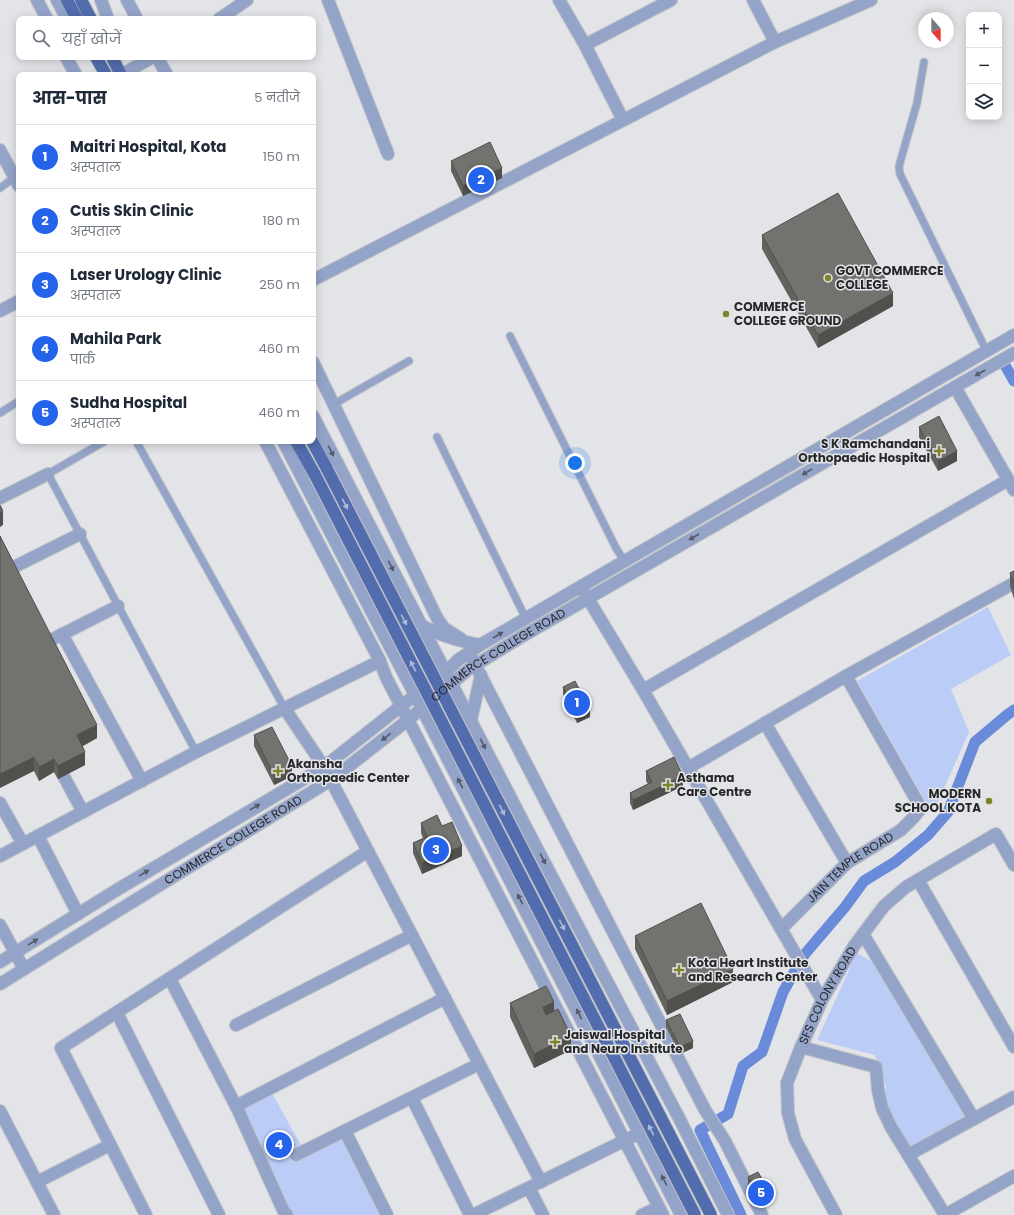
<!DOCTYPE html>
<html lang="hi">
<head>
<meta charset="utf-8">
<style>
  :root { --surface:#fff; --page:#f6f6f7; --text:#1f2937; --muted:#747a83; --line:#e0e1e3; --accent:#2563eb }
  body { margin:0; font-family:Poppins,"Noto Sans Devanagari",sans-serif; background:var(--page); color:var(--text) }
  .controls { position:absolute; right:12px; top:12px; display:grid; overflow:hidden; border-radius:8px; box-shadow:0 2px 10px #0003 }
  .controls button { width:36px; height:36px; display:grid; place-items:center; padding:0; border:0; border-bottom:1px solid var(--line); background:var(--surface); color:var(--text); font:20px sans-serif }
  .compass { position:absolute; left:918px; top:12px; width:36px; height:36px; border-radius:50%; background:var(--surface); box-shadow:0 2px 10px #0003; rotate:159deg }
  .you { position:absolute; left:575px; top:463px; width:14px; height:14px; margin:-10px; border:3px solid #fff; border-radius:50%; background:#1a73e8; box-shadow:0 0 0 6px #1a73e833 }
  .badge { display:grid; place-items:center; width:26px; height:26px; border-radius:50%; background:var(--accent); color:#fff; font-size:13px; font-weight:700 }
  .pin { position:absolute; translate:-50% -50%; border:2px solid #fff; box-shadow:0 1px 4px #0006 }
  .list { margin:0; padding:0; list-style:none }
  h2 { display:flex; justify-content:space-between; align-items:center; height:52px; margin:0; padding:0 16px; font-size:17px }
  h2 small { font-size:13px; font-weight:400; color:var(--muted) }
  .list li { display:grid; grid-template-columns:26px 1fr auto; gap:12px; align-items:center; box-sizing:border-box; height:64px; padding:0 16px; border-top:1px solid var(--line) }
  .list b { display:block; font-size:15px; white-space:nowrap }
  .list p { margin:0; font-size:13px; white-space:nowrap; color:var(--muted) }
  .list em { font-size:13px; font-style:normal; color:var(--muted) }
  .icon { flex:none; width:22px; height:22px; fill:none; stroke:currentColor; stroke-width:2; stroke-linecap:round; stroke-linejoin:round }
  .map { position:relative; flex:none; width:1014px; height:1215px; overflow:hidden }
  .search { position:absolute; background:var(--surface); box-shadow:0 2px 10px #0003; left:16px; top:16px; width:300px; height:44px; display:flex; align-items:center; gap:10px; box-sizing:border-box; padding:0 14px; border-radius:8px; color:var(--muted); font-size:15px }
  .panel { position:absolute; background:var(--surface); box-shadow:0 2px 10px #0003; left:16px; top:72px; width:300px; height:372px; border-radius:8px }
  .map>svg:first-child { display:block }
  .green { fill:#bbcdf7 }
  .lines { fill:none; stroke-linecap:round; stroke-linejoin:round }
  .canal { stroke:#6a8ada; stroke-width:11 }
  .service-casing { stroke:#c0c2c6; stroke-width:9 }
  .minor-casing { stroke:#c0c2c6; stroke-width:14 }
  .tertiary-casing { stroke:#c0c2c6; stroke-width:14 }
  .primary-casing { stroke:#c0c2c6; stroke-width:14 }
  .service { stroke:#94a4c9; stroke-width:7 }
  .minor { stroke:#94a4c9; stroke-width:12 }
  .tertiary { stroke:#94a4c9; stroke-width:12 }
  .primary { stroke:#526cad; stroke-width:12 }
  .primary-bridge-casing { stroke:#c0c2c6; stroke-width:14; stroke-linecap:butt }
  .primary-bridge { stroke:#526cad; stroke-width:12 }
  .wall { fill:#62625f }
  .shaded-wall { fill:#50504d }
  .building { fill:#72726e; stroke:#50504d }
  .oneway { fill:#535a69 }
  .oneway2 { fill:#b0bad3 }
  .poi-dot { fill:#80812b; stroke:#e2e4e8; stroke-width:1.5 }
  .labels { text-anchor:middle; stroke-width:3; stroke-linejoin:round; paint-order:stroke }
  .poi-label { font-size:12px; font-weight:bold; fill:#272829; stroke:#e2e4e8; text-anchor:start }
  .street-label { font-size:12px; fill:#272829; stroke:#e2e4e8 }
</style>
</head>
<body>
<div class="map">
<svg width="1014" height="1215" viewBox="0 0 1014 1215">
  <rect width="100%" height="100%" fill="#e2e4e8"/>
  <path class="green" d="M 988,607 L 1011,655 L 951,689 L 969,732 L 938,802 L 930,809 L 857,681 Z
    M 857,953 L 873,962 L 967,1117 L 911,1149 L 889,1112 L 884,1095 L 886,1086 L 875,1055 L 817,1040 Z
    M 269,1088 L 306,1154 L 345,1136 L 384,1215 L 292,1215 L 238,1110 Z"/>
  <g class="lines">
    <path class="canal" d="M 1002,360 L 1014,381
      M 741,1215 L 700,1130 L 728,1114 L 743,1066 L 762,1052 L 783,992 L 804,955 L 845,907 L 864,881 L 895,862 L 928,835 L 948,812 L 975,742 L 1007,715 L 1014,710"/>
    <g class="service-casing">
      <path id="service" d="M 924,62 L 917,103 L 901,159 L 899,167 L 900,174 L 986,350
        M 0,188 L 15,177
        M 510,336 L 616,548 L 625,562
        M 334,404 L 409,361
        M 0,413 L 19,401
        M 437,437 L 526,619
        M 105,441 L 48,474 L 196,752
        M 136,441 L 285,709"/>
    </g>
    <g class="minor-casing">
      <g id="minor">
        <path d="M 37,0 L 47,19"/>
        <path d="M 127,0 L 137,19"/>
        <path d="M 328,0 L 388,154"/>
        <path d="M 559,0 L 585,45 L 623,120"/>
        <path d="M 753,0 L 775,42"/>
        <path d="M 219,19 L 247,0"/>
        <path d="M 585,45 L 671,0"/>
        <path d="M 66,57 L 76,75"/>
        <path d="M 157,57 L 167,75"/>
        <path d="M 121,75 L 153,57"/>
        <path d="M 0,150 L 19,186"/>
        <path d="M 313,280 L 775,42 L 871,0"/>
        <path d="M 0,311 L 19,301"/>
        <path d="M 313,362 L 437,618 L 444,628 L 461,639"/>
        <path d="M 955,387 L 1014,490"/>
        <path d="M 265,441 L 380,661 L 386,677 L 663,1215"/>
        <path d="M 0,498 L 48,474"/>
        <path d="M 0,574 L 80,534"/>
        <path d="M 581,587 L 643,690 L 822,1000"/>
        <path d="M 62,634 L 142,781"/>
        <path d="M 39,646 L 118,606"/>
        <path d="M 469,653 L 705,1110 L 725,1141 L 762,1215"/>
        <path d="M 643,690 L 1008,480"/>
        <path d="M 285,709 L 324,767 L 541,1182"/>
        <path d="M 471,720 L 481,675"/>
        <path d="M 765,723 L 847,863"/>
        <path d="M 56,762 L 83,812"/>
        <path d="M 688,768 L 846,676 L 1014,583"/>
        <path d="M 0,803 L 23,844"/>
        <path d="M 38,836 L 78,914"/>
        <path d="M 0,856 L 196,752 L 380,661"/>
        <path d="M 918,880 L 1014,1047"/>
        <path d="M 0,925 L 24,969"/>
        <path id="s1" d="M 781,929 L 847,863 L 901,830 L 914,817 L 921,808 L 846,676"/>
        <path d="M 863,934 L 974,1119"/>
        <path d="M 170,979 L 238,1110 L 283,1210 L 287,1215"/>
        <path d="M 117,1013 L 219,1215"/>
        <path d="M 236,1025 L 412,935"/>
        <path d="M 801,1047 L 876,1067 L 878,1090 L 882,1108 L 891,1127 L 945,1215"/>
        <path d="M 412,1098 L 470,1215"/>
        <path d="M 236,1106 L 445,998"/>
        <path d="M 0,1111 L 54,1215"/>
        <path d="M 345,1131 L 387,1215"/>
        <path d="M 296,1155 L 479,1064"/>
        <path d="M 908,1155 L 1014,1097"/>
        <path d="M 37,1182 L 110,1145"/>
        <path d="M 529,1188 L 543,1215"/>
        <path d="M 146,1215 L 61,1048 L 368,851"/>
        <path d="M 473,1215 L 640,1133"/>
        <path d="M 642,1215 L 659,1207"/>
        <path id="s2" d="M 836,1215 L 795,1139 L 788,1113 L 787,1083 L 801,1047 L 822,1000 L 854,946 L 884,906 L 906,887 L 996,834 L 1014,865"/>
        <path d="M 945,1215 L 1014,1176"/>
      </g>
    </g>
    <g class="tertiary-casing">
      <g id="tertiary">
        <path d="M 57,0 L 67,19"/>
        <path d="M 101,0 L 108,19"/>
        <path d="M 313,416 L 530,835 L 679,1118 L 728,1215"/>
        <path d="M 283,441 L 415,695 L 681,1215"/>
        <path d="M 421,625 C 440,636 459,641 480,645"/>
        <path d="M 0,962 L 120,888 L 324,767 L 401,706 L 446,672 L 458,660 L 480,645 L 1014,335"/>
        <path id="s3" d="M 0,984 L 111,915 L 331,780 L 408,720 L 469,669 L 521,637 L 1014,353"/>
      </g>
    </g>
    <g class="primary-casing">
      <path id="primary" d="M 67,0 L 77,19
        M 81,0 L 91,19
        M 96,57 L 106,75
        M 112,57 L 121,75
        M 296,441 L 315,475
        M 312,441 L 327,469"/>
    </g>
    <use href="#service" class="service"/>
    <use href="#minor" class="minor"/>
    <use href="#tertiary" class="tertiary"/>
    <use href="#primary" class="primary"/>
    <g class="primary-bridge-casing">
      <path id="primary-bridge" d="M 327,469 L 711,1215
        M 315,475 L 695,1215"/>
    </g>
    <use href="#primary-bridge" class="primary-bridge"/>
  </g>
  <path class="wall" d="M 451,161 L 502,178 L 463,196 L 451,171 Z
    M 762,235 L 893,306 L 818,348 L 762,249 Z
    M 919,427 L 957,461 L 938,471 L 919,437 Z
    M 0,536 L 97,738 L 83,746 L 85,765 L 58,779 L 54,772 L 39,781 L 34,771 Z
    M 1014,571 L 1014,599 L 1010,586 L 1010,573 Z
    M 563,687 L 590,717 L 577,723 L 563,694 Z
    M 254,735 L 292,776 L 274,785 L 254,746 Z
    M 646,771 L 683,786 L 633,810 L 630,803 L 630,793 L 648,784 L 646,781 Z
    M 421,823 L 442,826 L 462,856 L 422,874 L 413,853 L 413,843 L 423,838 L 421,833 Z
    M 635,936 L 733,982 L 667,1015 L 635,949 Z
    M 510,1003 L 554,1011 L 571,1050 L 534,1068 L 510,1017 Z
    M 666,1020 L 693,1048 L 680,1054 L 666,1027 Z
    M 748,1177 L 771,1202 L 761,1207 L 748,1184 Z"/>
  <path class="shaded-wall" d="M 502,168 L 502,178 L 463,196 L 463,186 Z
    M 893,293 L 893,306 L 818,348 L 818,335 Z
    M 957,451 L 957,461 L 938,471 L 938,461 Z
    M 3,511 L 3,525 L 0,527 L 0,513 Z
    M 590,710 L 590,717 L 577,723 L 577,716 Z
    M 97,725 L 97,738 L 77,749 L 77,735 Z
    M 85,752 L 85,765 L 58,779 L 58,766 Z
    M 34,757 L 34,771 L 0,788 L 0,774 Z
    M 54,759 L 54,772 L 39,781 L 39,767 Z
    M 292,766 L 292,776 L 274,785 L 274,775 Z
    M 683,776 L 683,786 L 633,810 L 633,800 Z
    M 462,846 L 462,856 L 422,874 L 422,863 Z
    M 733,969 L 733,982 L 667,1015 L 667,1001 Z
    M 554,1002 L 554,1015 L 543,1021 L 543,1007 Z
    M 571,1036 L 571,1050 L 534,1068 L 534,1054 Z
    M 693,1041 L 693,1048 L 680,1054 L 680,1047 Z
    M 771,1195 L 771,1202 L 761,1207 L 761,1201 Z"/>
  <path class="building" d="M 490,142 L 502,168 L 463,186 L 451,161 Z
    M 838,193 L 893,293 L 818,335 L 762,235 Z
    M 939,416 L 957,451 L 938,461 L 919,427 Z
    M 0,505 L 3,511 L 0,513 Z
    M 0,536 L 97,725 L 77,735 L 85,752 L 58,766 L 54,759 L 39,767 L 34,757 L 0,774 Z
    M 1014,571 L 1014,585 L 1010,573 Z
    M 575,681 L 590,710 L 577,716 L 563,687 Z
    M 272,727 L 292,766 L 274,775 L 254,735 Z
    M 674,757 L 683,776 L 633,800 L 630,793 L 652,782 L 646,771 Z
    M 437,815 L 442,826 L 452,822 L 462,846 L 422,863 L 413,843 L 427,837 L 421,823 Z
    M 701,903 L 733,969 L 667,1001 L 635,936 Z
    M 546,986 L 554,1002 L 543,1007 L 546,1015 L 558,1009 L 571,1036 L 534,1054 L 510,1003 Z
    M 680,1014 L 693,1041 L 680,1047 L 666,1020 Z
    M 758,1172 L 771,1195 L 761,1201 L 748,1177 Z"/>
  <defs><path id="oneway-solid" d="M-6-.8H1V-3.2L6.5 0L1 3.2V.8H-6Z"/></defs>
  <g class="oneway">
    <use href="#oneway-solid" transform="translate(980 373) rotate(150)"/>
    <use href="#oneway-solid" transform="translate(331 451) rotate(63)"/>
    <use href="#oneway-solid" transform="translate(807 472) rotate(150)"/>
    <use href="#oneway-solid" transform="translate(694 537) rotate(150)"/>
    <use href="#oneway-solid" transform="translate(391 566) rotate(63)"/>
    <use href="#oneway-solid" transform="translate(498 635) rotate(-30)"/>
    <use href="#oneway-solid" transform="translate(386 737) rotate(143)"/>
    <use href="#oneway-solid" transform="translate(483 744) rotate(63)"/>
    <use href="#oneway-solid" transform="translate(460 783) rotate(-117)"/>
    <use href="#oneway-solid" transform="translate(255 807) rotate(-30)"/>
    <use href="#oneway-solid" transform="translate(543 859) rotate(62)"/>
    <use href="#oneway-solid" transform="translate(144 873) rotate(-31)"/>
    <use href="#oneway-solid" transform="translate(520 899) rotate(-117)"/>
    <use href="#oneway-solid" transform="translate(33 942) rotate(-32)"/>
    <use href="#oneway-solid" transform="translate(579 1014) rotate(-117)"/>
    <use href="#oneway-solid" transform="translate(664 1180) rotate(-117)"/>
  </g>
  <g class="oneway2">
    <use href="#oneway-solid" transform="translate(345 504) rotate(63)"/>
    <use href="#oneway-solid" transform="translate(404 620) rotate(63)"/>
    <use href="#oneway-solid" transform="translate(413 666) rotate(-117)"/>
    <use href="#oneway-solid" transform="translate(502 810) rotate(63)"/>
    <use href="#oneway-solid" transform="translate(562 925) rotate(63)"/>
    <use href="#oneway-solid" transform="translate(651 1130) rotate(-117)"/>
  </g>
  <g class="poi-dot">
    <circle cx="828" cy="278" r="4"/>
    <circle cx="726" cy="314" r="4"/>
    <path d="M937 445h4v4h4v4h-4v4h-4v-4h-4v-4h4z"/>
    <path d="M276 765h4v4h4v4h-4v4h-4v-4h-4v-4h4z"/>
    <path d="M666 779h4v4h4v4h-4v4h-4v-4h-4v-4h4z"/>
    <circle cx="989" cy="801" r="4"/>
    <path d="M677 964h4v4h4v4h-4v4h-4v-4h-4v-4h4z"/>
    <path d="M553 1036h4v4h4v4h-4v4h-4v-4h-4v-4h4z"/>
  </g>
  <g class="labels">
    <g class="poi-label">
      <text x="836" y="275">GOVT COMMERCE<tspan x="836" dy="14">COLLEGE</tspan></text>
      <text x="734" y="311">COMMERCE<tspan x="734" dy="14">COLLEGE GROUND</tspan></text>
      <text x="930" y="448" text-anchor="end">S K Ramchandani<tspan x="930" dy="14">Orthopaedic Hospital</tspan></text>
      <text x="287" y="768">Akansha<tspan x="287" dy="14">Orthopaedic Center</tspan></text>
      <text x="677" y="782">Asthama<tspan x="677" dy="14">Care Centre</tspan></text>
      <text x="981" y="798" text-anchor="end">MODERN<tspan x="981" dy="14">SCHOOL KOTA</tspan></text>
      <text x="688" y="967">Kota Heart Institute<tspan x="688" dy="14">and Research Center</tspan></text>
      <text x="564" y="1039">Jaiswal Hospital<tspan x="564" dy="14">and Neuro Institute</tspan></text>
    </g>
    <g class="street-label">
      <text dy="4" stroke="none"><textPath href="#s3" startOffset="598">COMMERCE COLLEGE ROAD</textPath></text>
      <text dy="4" stroke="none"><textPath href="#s3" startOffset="274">COMMERCE COLLEGE ROAD</textPath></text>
      <text dy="4" stroke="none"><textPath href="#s1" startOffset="93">JAIN TEMPLE ROAD</textPath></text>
      <text dy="4" stroke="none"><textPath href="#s2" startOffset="240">SFS COLONY ROAD</textPath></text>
    </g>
  </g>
</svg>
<div class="controls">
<button>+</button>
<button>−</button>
<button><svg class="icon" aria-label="layers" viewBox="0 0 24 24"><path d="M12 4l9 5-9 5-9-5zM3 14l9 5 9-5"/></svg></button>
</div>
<svg class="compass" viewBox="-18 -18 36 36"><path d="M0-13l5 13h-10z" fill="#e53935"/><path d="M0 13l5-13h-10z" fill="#747a83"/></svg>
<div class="you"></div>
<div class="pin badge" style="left:577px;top:703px">1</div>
<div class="pin badge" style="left:481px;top:180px">2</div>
<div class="pin badge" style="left:436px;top:850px">3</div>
<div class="pin badge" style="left:279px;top:1145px">4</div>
<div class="pin badge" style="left:761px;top:1193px">5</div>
<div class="search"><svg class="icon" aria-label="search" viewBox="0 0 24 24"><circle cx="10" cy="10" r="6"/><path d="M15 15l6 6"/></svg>यहाँ खोजें</div>
<section class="panel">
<h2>आस-पास<small>5 नतीजे</small></h2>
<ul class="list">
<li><span class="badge">1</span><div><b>Maitri Hospital, Kota</b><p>अस्पताल</p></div><em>150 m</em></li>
<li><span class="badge">2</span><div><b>Cutis Skin Clinic</b><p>अस्पताल</p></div><em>180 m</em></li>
<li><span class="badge">3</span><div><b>Laser Urology Clinic</b><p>अस्पताल</p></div><em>250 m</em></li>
<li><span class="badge">4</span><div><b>Mahila Park</b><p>पार्क</p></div><em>460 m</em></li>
<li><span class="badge">5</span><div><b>Sudha Hospital</b><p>अस्पताल</p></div><em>460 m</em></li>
</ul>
</section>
</div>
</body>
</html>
